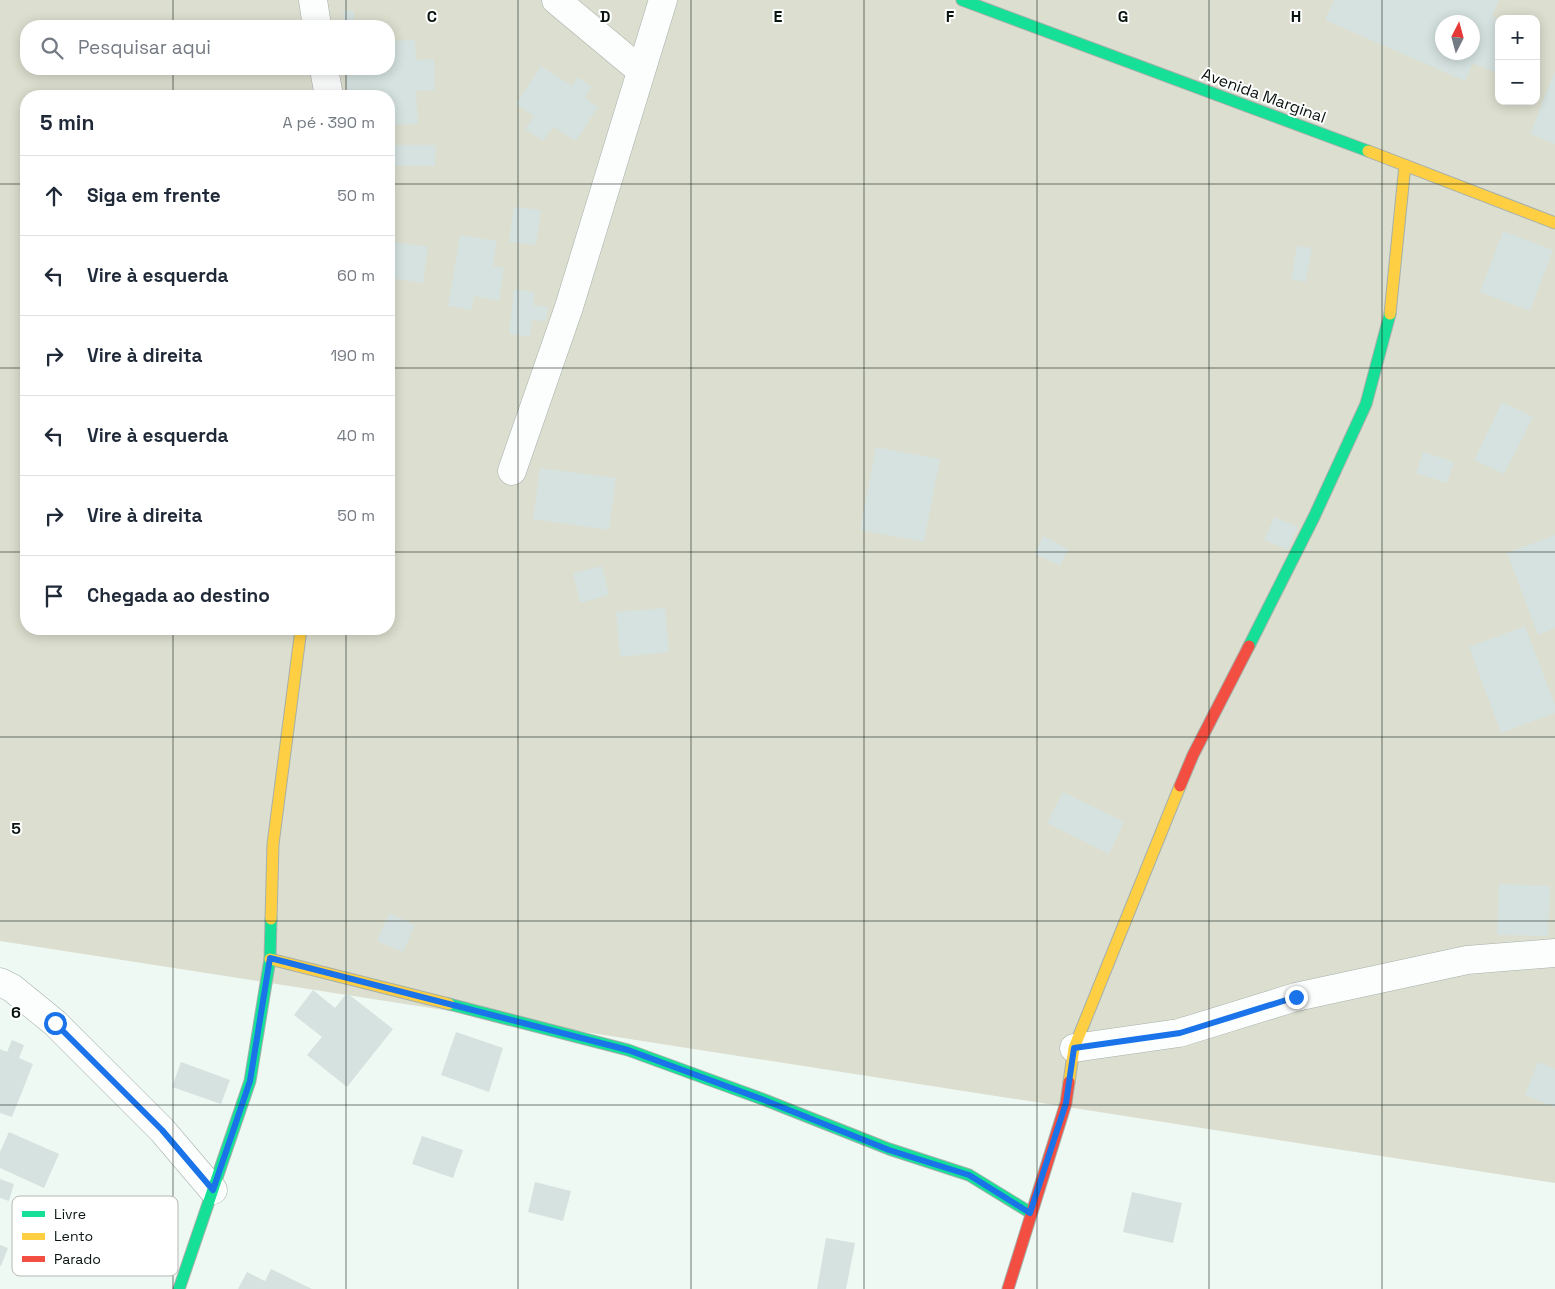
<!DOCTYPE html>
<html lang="pt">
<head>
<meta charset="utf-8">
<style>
  :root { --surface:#fff; --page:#f2f2f3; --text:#1f2937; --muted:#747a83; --line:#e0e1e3 }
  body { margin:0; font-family:"Space Grotesk",sans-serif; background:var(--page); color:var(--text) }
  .controls { position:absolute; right:15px; top:15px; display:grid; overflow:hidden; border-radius:10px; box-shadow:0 2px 12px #0003 }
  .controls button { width:45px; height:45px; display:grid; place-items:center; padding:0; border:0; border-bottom:1px solid var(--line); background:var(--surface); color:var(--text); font:25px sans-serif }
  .compass { position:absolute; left:1435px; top:15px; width:45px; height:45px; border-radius:50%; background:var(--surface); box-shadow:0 2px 12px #0003; rotate:6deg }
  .stop { position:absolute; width:15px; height:15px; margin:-11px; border:4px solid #1a73e8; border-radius:50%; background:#fff }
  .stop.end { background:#1a73e8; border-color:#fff; box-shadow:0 1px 5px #0008 }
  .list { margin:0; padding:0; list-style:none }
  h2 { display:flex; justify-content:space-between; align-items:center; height:65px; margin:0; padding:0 20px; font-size:21px }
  h2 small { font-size:16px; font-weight:400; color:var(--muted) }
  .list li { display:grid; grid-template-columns:32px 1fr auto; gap:15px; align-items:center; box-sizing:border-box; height:80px; padding:0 20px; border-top:1px solid var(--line) }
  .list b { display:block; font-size:19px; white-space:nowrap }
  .list em { font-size:16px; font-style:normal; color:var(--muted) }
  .icon { flex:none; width:28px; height:28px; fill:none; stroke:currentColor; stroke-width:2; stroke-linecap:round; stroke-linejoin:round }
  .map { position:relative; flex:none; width:1555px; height:1289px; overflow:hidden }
  .search { position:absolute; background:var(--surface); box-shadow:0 2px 12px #0003; left:20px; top:20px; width:375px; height:55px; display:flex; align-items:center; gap:12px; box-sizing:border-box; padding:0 18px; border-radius:20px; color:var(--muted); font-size:19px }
  .panel { position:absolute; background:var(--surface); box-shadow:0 2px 12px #0003; left:20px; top:90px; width:375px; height:545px; border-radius:20px }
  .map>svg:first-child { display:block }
  .green { fill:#dcdecf; fill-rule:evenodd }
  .building { fill:#d5e2df; fill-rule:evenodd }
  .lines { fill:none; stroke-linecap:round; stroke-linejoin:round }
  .street-casing { stroke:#a5b0aa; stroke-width:29 }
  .fast-casing { stroke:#a5b0aa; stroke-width:13 }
  .slow-casing { stroke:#a5b0aa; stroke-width:13 }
  .jam-casing { stroke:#a5b0aa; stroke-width:13 }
  .street { stroke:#fcfefd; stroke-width:28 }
  .fast { stroke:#16e098; stroke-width:11 }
  .slow { stroke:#ffcf43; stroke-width:11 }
  .jam { stroke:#f24e42; stroke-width:11 }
  .route { stroke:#1a73e8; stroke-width:6 }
  .grid { fill:none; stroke:#09140e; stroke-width:1; stroke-opacity:0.55 }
  .labels { text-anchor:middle; stroke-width:4; stroke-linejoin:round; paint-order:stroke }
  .street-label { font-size:16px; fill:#09140e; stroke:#fff }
  .key { fill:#fff; stroke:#b5b8b7; stroke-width:1 }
  .key-label { font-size:14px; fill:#09140e }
  .grid-label { font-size:16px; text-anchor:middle; font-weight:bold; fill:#09140e; stroke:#fff; stroke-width:4; stroke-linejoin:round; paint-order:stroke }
</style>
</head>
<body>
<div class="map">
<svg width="1555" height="1289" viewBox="0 0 1555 1289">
  <rect width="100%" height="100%" fill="#eef9f3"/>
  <path class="green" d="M 0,0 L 1555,0 L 1555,1183 L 0,941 ZM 1499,19 L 1536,19 L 1536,101 L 1499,101 ZM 1442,22 L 1472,22 L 1472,52 L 1442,52 ZM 26,26 L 389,26 L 389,69 L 26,69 ZM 26,96 L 389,96 L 389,629 L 26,629 Z"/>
  <path class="building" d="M 1334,0 L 1499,0 L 1492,16 L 1499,19 L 1499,74 L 1473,63 L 1465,81 L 1325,20 ZM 1442,22 L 1472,22 L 1472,52 L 1442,52 Z
    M 343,11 L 354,11 L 354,26 L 344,26 Z
    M 415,40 L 416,60 L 434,59 L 435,90 L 416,91 L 418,124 L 395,125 L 395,135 L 389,135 L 389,96 L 347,96 L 346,69 L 389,69 L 389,41 Z
    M 541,66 L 572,86 L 578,77 L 592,87 L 585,98 L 598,107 L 576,141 L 553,127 L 543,141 L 525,129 L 534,116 L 516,104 Z
    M 1555,71 L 1555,144 L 1530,134 Z
    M 389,145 L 436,145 L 435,166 L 389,166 Z
    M 514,207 L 541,210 L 536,245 L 509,242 Z
    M 1503,231 L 1553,250 L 1530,311 L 1480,292 Z
    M 460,235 L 497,241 L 493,266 L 504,268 L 499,301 L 474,296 L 472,310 L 448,306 Z
    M 389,241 L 428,247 L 423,283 L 389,278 Z
    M 1297,246 L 1312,248 L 1306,282 L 1291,279 Z
    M 514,289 L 535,292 L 533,305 L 548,307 L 546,321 L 532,320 L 530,337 L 509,334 Z
    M 1502,402 L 1533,417 L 1504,474 L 1474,460 Z
    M 876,447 L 940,459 L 924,542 L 860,530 Z
    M 1423,452 L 1454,462 L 1447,483 L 1416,473 Z
    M 540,468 L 616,478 L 609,530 L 533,519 Z
    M 1274,517 L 1298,527 L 1288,550 L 1264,540 Z
    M 1555,535 L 1555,628 L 1538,635 L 1507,553 Z
    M 1043,536 L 1068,549 L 1060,566 L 1035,554 Z
    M 602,566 L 609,595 L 580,603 L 573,573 Z
    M 665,608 L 669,652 L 620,657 L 616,612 Z
    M 1525,626 L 1555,705 L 1555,713 L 1501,733 L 1469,647 Z
    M 1063,792 L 1124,822 L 1109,854 L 1047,823 Z
    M 1499,884 L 1550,886 L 1548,936 L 1497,935 Z
    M 389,913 L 415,925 L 403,952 L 377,941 Z
    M 313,990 L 335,1008 L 347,993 L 393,1029 L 347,1087 L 307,1055 L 322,1037 L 294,1015 Z
    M 456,1032 L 503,1048 L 489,1092 L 441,1075 Z
    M 12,1040 L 24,1045 L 19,1058 L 33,1064 L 12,1117 L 0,1113 L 0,1049 L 7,1052 Z
    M 181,1062 L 230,1080 L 221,1104 L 172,1087 Z
    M 1538,1062 L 1555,1069 L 1555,1107 L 1525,1095 Z
    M 9,1132 L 59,1154 L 44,1188 L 0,1168 L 0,1152 Z
    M 422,1136 L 463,1150 L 453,1178 L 412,1164 Z
    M 0,1179 L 14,1184 L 9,1201 L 0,1198 Z
    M 535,1182 L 571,1191 L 563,1221 L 528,1212 Z
    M 1132,1192 L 1182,1203 L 1173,1243 L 1123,1232 Z
    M 826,1238 L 855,1243 L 846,1289 L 817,1289 Z
    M 0,1245 L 8,1248 L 1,1266 L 0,1265 Z
    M 271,1269 L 312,1289 L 238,1289 L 247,1272 L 265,1281 Z"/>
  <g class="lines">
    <g class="street-casing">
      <path id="street" d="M 313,0 L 317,26
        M 556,0 L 640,70
        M 324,69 L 329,96
        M 512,471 L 569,307 L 663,0
        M 0,982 L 12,988 L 55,1023 L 162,1130 L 213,1190
        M 1074,1048 L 1179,1033 L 1296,997 L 1467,960 L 1555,953"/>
    </g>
    <g class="fast-casing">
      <path id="fast" d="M 962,0 L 1368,151
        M 1249,646 L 1314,517 L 1366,404 L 1390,314
        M 449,1004 L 628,1050 L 765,1100 L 889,1149 L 969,1175 L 1031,1213
        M 179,1289 L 250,1081 L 270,959 L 271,919"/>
    </g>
    <g class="slow-casing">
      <path id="slow" d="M 1368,151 L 1555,223
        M 1390,314 L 1405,165
        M 271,919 L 273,844 L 301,629
        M 270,959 L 449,1004
        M 1069,1082 L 1074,1048 L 1180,786"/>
    </g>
    <g class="jam-casing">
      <path id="jam" d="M 1180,786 L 1193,755 L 1249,646
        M 1008,1289 L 1066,1103 L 1069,1082"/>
    </g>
    <use href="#street" class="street"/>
    <use href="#fast" class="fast"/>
    <use href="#slow" class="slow"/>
    <use href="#jam" class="jam"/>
  </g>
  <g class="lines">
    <path class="route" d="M 55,1023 L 162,1130 L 213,1190 L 250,1081 L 270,958 L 628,1050 L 764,1100 L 889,1150 L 969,1175 L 1030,1213 L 1066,1103 L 1074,1048 L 1180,1033 L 1296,997"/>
  </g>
  <path class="grid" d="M 173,0 L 173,26M 346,0 L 346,26M 518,0 L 518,1289M 691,0 L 691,1289M 864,0 L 864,1289M 1037,0 L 1037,1289M 1209,0 L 1209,1289M 1382,0 L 1382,1289M 173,69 L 173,96M 346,69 L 346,96M 0,184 L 26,184M 389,184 L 1555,184M 0,368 L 26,368M 389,368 L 1555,368M 0,552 L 26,552M 389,552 L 1555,552M 173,629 L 173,1289M 346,629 L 346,1289M 0,737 L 1555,737M 0,921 L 1555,921M 0,1105 L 1555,1105"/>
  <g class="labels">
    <g class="street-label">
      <text transform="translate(1264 95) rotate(20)" y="6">Avenida Marginal</text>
    </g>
  </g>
  <rect x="12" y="1196" width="166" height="80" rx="8" class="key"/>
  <rect x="22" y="1211" width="23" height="6" fill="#16e098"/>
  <rect x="22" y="1233" width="23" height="7" fill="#ffcf43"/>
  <rect x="22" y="1256" width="23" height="6" fill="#f24e42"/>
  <g class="key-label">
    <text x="54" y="1219">Livre</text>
    <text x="54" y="1241">Lento</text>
    <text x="54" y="1264">Parado</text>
  </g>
  <g class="grid-label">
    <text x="432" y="22">C</text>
    <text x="605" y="22">D</text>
    <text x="778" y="22">E</text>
    <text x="950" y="22">F</text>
    <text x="1123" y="22">G</text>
    <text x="1296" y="22">H</text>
    <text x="16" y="834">5</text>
    <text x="16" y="1018">6</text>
  </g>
</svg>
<div class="controls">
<button>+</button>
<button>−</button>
</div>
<svg class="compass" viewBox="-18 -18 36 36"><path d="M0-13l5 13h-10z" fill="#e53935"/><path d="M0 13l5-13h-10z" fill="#747a83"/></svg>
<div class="stop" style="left:55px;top:1023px"></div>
<div class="stop end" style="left:1296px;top:997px"></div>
<div class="search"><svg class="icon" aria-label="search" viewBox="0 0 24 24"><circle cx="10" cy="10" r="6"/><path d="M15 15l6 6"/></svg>Pesquisar aqui</div>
<section class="panel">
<h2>5 min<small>A pé · 390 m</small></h2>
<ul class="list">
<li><svg class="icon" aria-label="ahead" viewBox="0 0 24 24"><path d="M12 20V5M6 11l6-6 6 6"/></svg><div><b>Siga em frente</b></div><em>50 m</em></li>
<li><svg class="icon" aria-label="left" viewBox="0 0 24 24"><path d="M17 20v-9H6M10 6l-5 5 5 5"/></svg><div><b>Vire à esquerda</b></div><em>60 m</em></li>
<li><svg class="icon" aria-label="right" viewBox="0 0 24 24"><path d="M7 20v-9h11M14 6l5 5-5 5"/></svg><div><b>Vire à direita</b></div><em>190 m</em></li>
<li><svg class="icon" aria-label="left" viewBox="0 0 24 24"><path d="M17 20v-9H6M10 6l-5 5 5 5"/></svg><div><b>Vire à esquerda</b></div><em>40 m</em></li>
<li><svg class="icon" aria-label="right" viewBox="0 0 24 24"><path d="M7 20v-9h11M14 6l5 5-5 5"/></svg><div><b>Vire à direita</b></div><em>50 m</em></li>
<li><svg class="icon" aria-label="arrive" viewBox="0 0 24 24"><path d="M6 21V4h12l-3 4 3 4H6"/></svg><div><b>Chegada ao destino</b></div></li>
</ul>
</section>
</div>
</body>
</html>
